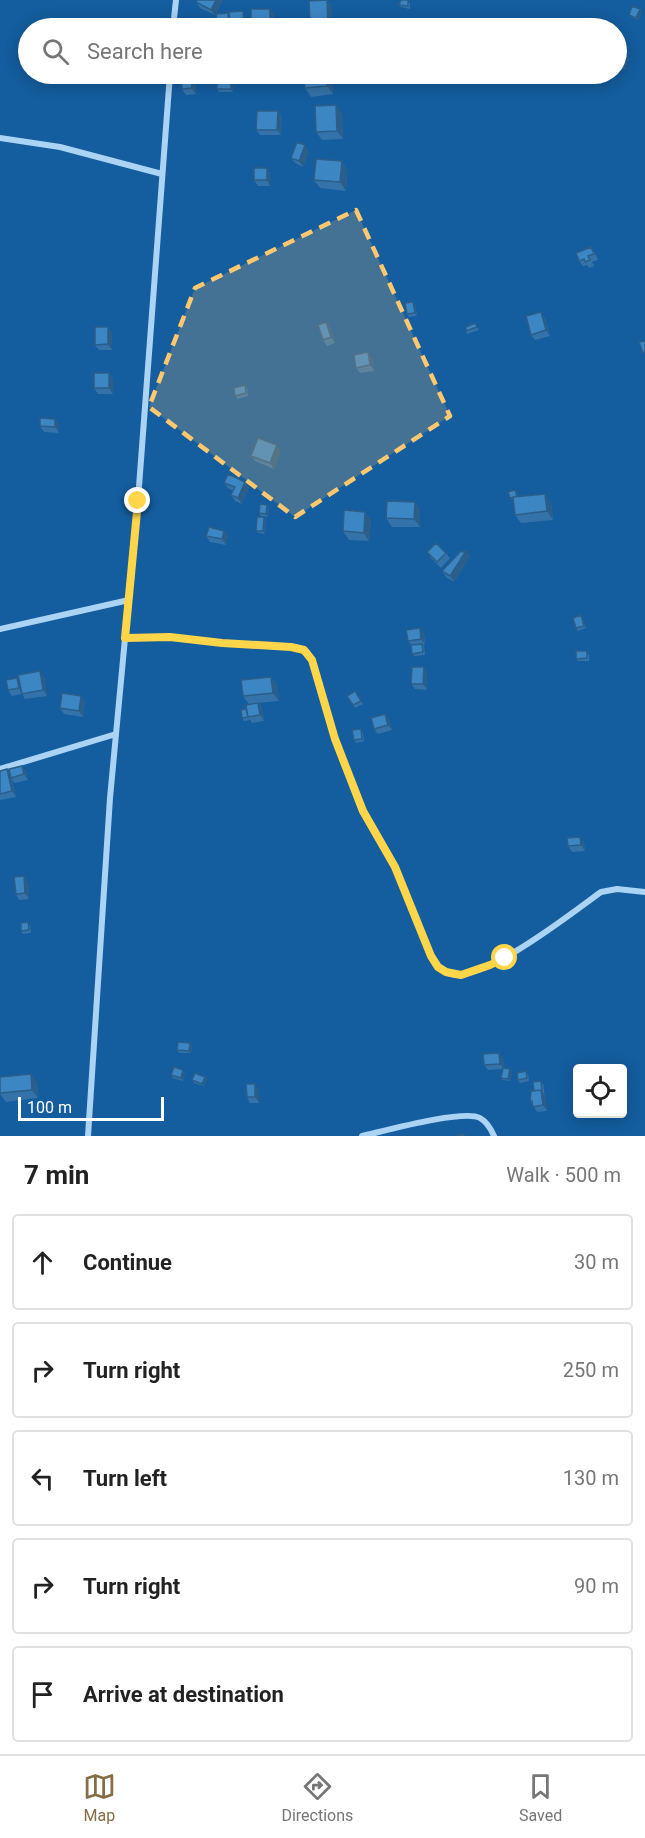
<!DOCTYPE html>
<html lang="en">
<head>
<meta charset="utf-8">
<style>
  :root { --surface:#fff; --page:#f6f6f6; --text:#222; --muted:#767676; --line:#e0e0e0; --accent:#856d44 }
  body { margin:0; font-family:Roboto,sans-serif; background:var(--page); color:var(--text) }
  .controls { position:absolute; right:18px; bottom:18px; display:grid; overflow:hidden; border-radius:6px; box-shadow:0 3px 15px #0003 }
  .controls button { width:54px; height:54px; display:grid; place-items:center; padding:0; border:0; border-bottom:2px solid var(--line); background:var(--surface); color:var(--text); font:30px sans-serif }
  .scale { position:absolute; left:18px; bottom:15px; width:146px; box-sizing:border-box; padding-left:6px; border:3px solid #fff; border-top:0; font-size:16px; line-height:21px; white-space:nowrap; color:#fff; -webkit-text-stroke:4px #145d9e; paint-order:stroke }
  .stop { position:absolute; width:18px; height:18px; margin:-14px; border:4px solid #ffd54a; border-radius:50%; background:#fff }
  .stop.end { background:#ffd54a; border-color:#fff; box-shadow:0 2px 6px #0008 }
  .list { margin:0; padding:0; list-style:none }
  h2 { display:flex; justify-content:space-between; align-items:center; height:78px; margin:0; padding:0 24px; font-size:26px }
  h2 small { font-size:20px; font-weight:400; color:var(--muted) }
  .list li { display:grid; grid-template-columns:39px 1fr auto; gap:18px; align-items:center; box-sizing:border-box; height:96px; margin:0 12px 12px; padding:0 12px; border:2px solid var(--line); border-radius:6px }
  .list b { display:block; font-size:22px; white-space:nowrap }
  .list em { font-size:20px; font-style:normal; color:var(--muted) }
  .icon { flex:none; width:33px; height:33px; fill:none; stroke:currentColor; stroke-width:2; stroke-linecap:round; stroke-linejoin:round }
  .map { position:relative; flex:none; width:645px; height:1136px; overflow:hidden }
  .search { position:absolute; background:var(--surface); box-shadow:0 3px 15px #0003; left:18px; right:18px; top:18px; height:66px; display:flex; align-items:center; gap:15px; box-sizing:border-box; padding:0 21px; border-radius:33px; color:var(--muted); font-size:22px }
  .sheet { height:618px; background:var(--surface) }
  nav { display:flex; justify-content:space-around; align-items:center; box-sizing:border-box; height:84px; border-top:2px solid var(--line); background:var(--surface); font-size:16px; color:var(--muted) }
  nav a { display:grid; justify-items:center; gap:3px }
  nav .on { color:var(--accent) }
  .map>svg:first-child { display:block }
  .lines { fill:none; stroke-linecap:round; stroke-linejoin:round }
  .minor { stroke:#abd3f4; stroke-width:6 }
  .wall { fill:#3473a9 }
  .shaded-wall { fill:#2b5e89 }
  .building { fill:#3d86c4; stroke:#2b5e89; stroke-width:1.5 }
  .route { stroke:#ffd54a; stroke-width:8 }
  .marked { fill:#ffc86e; fill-opacity:0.2; stroke:#ffc86e; stroke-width:4.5; stroke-dasharray:12 8; stroke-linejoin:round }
</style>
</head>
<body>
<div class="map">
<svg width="645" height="1136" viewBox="0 0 645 1136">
  <rect width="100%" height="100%" fill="#145d9e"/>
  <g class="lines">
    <path class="minor" d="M 173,28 L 176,0
      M 0,138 L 60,147 L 162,174
      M 0,629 L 129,600
      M 125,637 L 170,637 L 222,643 L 300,648 L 307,652 L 312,660 L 335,739 L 362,811 L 395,867 L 431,956 C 437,964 441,972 451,974 C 485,982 573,912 601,892 L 617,889 L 645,892
      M 0,769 L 116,734
      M 88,1136 L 110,798 L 138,500 L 170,74
      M 362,1136 C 384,1131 464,1109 480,1118 C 487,1122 491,1129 494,1136"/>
  </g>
  <path class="wall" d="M 197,0 L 223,0 L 215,15 L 200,8 L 196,2 Z
    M 327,0 L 331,6 L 332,28 L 314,28 L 310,23 Z
    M 410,3 L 410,9 L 401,7 L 399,5 Z
    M 270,9 L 274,14 L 274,28 L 254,28 L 251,24 Z
    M 642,12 L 638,20 L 631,17 L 629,15 Z
    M 228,13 L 229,15 L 246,17 L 248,28 L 219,28 L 217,26 Z
    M 616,49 L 625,51 L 629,57 L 625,69 L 616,65 Z
    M 331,74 L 333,94 L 311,97 L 305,88 Z
    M 195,80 L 196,94 L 186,95 L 182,89 Z
    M 231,82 L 233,85 L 233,92 L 219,92 L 217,89 Z
    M 278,111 L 282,117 L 281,135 L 260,135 L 256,130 Z
    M 342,113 L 343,139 L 322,140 L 316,132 Z
    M 309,151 L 303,167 L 295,163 L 291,158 Z
    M 342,161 L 347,170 L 346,191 L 320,188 L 314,180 Z
    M 267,168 L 270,174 L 270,186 L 258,186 L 254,180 Z
    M 591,247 L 595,253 L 598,260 L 592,262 L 594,266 L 589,268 L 587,265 L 583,266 L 579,261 Z
    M 413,302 L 415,305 L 417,316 L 409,317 L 407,314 Z
    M 545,318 L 550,336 L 535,340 L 531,335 Z
    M 326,322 L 330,328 L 335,343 L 327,346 L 323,340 Z
    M 475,323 L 479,330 L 467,334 L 466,331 Z
    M 108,327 L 112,332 L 112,350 L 99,350 L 95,345 Z
    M 372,358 L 374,371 L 360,373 L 356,368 Z
    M 109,373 L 113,379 L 113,394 L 98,394 L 94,388 Z
    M 245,385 L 247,388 L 248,396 L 237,399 L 235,396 Z
    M 59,424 L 59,433 L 44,432 L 40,426 Z
    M 281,451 L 274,469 L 255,461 L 251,456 Z
    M 224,483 L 249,487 L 242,504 L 235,501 L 231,495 L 233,491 L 228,488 Z
    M 517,493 L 518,497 L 551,502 L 553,520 L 521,523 L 515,515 L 513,500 L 512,500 L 510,498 Z
    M 267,505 L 269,508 L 268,517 L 261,516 L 259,513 Z
    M 420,510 L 420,527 L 392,527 L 386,518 Z
    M 264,517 L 266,520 L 265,534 L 258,533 L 256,531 Z
    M 371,520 L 369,541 L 349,540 L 343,531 Z
    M 206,536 L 228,536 L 226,545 L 210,542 Z
    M 427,552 L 446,553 L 450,558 L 441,568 L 431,558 Z
    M 470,556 L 454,582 L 446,577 L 442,571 Z
    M 581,615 L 586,628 L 578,631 L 576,628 Z
    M 424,633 L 425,644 L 423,645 L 424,646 L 425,655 L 414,656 L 412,654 L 411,645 L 408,641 Z
    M 589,654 L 589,661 L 578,661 L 576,659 Z
    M 427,673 L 427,690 L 415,689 L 411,684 Z
    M 44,677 L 47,696 L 25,699 L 22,694 L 12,696 L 8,690 L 17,678 L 20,682 Z
    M 271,677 L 277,685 L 279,701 L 258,703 L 262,708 L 264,721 L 252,723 L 249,718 L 250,720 L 244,721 L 242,718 L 247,711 L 249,704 L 243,696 Z
    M 355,691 L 363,704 L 355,708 L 347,696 Z
    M 81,696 L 85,702 L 83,717 L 64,714 L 60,708 Z
    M 385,714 L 389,720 L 392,730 L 378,734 L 374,729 Z
    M 363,732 L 364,741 L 356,743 L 354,740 Z
    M 22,766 L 26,771 L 28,780 L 15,783 L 12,780 L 16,797 L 0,800 L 0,771 L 10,772 Z
    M 580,837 L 584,843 L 585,851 L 572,852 L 568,846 Z
    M 28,882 L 29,899 L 19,900 L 16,894 Z
    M 30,925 L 31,933 L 23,934 L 21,931 Z
    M 190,1043 L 192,1046 L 191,1053 L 179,1053 L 177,1050 Z
    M 499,1053 L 503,1059 L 504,1068 L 512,1072 L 510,1081 L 503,1080 L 501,1078 L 503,1069 L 488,1070 L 484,1065 Z
    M 185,1073 L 183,1081 L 173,1078 L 171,1075 Z
    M 528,1074 L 529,1081 L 520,1083 L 518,1080 Z
    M 207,1079 L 204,1086 L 194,1083 L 192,1080 Z
    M 37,1082 L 38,1098 L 6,1102 L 0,1094 Z
    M 543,1083 L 547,1111 L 537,1112 L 530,1101 L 534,1091 Z
    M 259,1089 L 259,1103 L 250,1103 L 247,1097 Z"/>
  <path class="shaded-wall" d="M 216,0 L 223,0 L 215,15 L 211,10 Z
    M 327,0 L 331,6 L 332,28 L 328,22 Z
    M 270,9 L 274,14 L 274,28 L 270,24 Z
    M 640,9 L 642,12 L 638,20 L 636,18 Z
    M 243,11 L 246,17 L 248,28 L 245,28 L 244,27 Z
    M 625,51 L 629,57 L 625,69 L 621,63 Z
    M 191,74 L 195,80 L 196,94 L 192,88 Z
    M 326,74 L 331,74 L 333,94 L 327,86 Z
    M 231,82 L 233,85 L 233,92 L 231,89 Z
    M 336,105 L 342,113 L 343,139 L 337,131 Z
    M 278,111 L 282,117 L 281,135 L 277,130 Z
    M 305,145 L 309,151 L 303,167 L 299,161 Z
    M 342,161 L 347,170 L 346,191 L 340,182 Z
    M 267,168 L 270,174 L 270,186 L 267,180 Z
    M 413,302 L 415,305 L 417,316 L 415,313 Z
    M 541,312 L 545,318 L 550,336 L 546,330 Z
    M 326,322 L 330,328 L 335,343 L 331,337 Z
    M 108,327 L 112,332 L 112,350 L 108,344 Z
    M 368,352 L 372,358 L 374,371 L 370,365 Z
    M 109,373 L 113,379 L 113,394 L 109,388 Z
    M 55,419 L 59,424 L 59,433 L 55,427 Z
    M 277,445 L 281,451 L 274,469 L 270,463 Z
    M 245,482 L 249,487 L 242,504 L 238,498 Z
    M 545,494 L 551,502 L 553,520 L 547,511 Z
    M 415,502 L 420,510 L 420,527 L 414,519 Z
    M 267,505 L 269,508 L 268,517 L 266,514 Z
    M 365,512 L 371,520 L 369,541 L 364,533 Z
    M 264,517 L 266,520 L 265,534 L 263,531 Z
    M 224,531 L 228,536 L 226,545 L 222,539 Z
    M 466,551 L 470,556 L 454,582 L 450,576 Z
    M 420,628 L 424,633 L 425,644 L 421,639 Z
    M 424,667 L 427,673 L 427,690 L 423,684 Z
    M 40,671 L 44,677 L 47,696 L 43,690 Z
    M 271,677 L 277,685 L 279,701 L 273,693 Z
    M 17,678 L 20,684 L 22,694 L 19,688 Z
    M 81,696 L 85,702 L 83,717 L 79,711 Z
    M 258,703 L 262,708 L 264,721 L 260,715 Z
    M 385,714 L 389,720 L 392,730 L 388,725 Z
    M 22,766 L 26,771 L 28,780 L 24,774 Z
    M 7,769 L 11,775 L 11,778 L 16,797 L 12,791 Z
    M 580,837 L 584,843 L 585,851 L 581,845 Z
    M 24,876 L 28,882 L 29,899 L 25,893 Z
    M 190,1043 L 192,1046 L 191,1053 L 189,1051 Z
    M 499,1053 L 503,1059 L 504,1069 L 500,1064 Z
    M 510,1069 L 512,1072 L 510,1081 L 508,1079 Z
    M 183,1070 L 185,1073 L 183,1081 L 181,1078 Z
    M 31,1074 L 37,1082 L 38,1098 L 32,1090 Z
    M 205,1077 L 207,1079 L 204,1086 L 202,1084 Z
    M 255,1084 L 259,1089 L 259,1103 L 255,1097 Z
    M 541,1090 L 545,1095 L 547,1111 L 543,1105 Z"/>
  <path class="building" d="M 197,0 L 216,0 L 211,10 L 196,2 Z
    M 327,0 L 328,22 L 310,23 L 309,1 Z
    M 401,0 L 408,0 L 408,6 L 399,5 Z
    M 632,6 L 640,9 L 636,18 L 629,15 Z
    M 251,9 L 270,9 L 270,24 L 251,24 Z
    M 243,11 L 244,27 L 230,28 L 229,12 Z
    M 228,13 L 229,26 L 217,26 L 216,14 Z
    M 617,48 L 625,51 L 621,63 L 616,61 Z
    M 191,74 L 192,88 L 182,89 L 181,75 Z
    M 303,74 L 326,74 L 327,86 L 305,88 Z
    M 217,82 L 231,82 L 231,89 L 217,89 Z
    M 336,105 L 337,131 L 316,132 L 315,106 Z
    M 257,111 L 278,111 L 277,130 L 256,130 Z
    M 297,142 L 305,145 L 299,161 L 291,158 Z
    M 316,159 L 342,161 L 340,182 L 314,180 Z
    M 254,168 L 267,168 L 267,180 L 254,180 Z
    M 591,247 L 594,254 L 588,256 L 590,260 L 585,262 L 584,259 L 579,261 L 576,253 Z
    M 413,302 L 415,313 L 407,314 L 405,303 Z
    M 541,312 L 546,330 L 531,335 L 526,316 Z
    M 326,322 L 331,337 L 323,340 L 318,325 Z
    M 475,323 L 477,327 L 466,331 L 466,327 Z
    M 95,327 L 108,327 L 108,344 L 95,345 Z
    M 645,341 L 645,352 L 643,353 L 639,342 Z
    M 368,352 L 370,365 L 356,368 L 354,355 Z
    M 94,373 L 109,373 L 109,388 L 94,388 Z
    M 245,385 L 246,393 L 235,396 L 234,388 Z
    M 40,418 L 55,419 L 55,427 L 40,426 Z
    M 258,438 L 277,445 L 270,463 L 251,456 Z
    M 228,474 L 245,482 L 238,498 L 231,495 L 235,487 L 224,483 Z
    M 515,490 L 517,496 L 510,498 L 508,492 Z
    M 545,494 L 547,511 L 515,515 L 513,497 Z
    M 387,501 L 415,502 L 414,519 L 386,518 Z
    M 260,504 L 267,505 L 266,514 L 259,513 Z
    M 344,510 L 365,512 L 364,533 L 343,531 Z
    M 257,517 L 264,517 L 263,531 L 256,531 Z
    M 209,527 L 224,531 L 222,539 L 206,536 Z
    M 436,543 L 446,553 L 437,562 L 427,552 Z
    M 466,551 L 450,576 L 442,571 L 460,552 Z
    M 581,615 L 584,626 L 576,628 L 573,618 Z
    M 420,628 L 421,639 L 408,641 L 406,630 Z
    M 422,644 L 423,652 L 412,654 L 411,645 Z
    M 576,651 L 587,651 L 587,658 L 576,659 Z
    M 412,667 L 424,667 L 423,684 L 411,684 Z
    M 40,671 L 43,690 L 22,694 L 18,675 Z
    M 271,677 L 273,693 L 243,696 L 241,680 Z
    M 17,678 L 19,688 L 8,690 L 6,680 Z
    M 355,691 L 361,701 L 353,705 L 347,696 Z
    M 62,693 L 81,696 L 79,711 L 60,708 Z
    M 258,703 L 260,715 L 248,717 L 246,705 Z
    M 246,709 L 248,717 L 242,718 L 241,710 Z
    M 385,714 L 388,725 L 374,729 L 371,718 Z
    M 361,729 L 362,739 L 354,740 L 352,730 Z
    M 22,766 L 24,774 L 11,778 L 9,769 Z
    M 7,769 L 12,791 L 0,794 L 0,771 Z
    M 580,837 L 581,845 L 568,846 L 567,838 Z
    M 24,876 L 25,893 L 16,894 L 14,877 Z
    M 28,922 L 29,930 L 21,931 L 21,923 Z
    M 178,1042 L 190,1043 L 189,1051 L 177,1050 Z
    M 499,1053 L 500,1064 L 484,1065 L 483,1054 Z
    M 174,1067 L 183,1070 L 181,1078 L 171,1075 Z
    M 503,1068 L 510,1069 L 508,1079 L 501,1078 Z
    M 526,1071 L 527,1078 L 518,1080 L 517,1073 Z
    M 195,1073 L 205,1077 L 202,1084 L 192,1080 Z
    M 31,1074 L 32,1090 L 0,1093 L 0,1077 Z
    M 541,1081 L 542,1091 L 541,1091 L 541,1090 L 534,1091 L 533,1082 Z
    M 246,1084 L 255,1084 L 255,1097 L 247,1097 Z
    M 541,1090 L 543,1105 L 533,1107 L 532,1101 L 530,1101 L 531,1091 Z
    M 464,1134 L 465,1136 L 456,1136 L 456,1135 Z"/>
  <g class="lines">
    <path class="route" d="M 138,501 L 125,638 L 170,637 L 222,643 L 291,647 L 304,650 L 312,660 L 335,739 L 363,811 L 395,867 L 431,956 L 438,967 L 446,972 L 461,975 L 490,965 L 505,958"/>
  </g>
  <path class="marked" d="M 356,210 L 450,416 L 295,517 L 149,407 L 195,288 Z"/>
</svg>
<div class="controls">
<button><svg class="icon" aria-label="locate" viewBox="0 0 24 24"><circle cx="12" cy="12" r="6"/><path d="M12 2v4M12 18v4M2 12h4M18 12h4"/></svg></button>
</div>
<div class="scale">100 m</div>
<div class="stop" style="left:505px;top:958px"></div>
<div class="stop end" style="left:138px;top:501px"></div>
<div class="search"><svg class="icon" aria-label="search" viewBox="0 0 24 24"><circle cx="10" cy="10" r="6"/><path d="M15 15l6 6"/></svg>Search here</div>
</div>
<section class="sheet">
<h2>7 min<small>Walk · 500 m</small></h2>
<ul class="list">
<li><svg class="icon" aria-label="ahead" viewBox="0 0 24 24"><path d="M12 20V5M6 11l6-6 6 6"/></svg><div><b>Continue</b></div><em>30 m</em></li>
<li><svg class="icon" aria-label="right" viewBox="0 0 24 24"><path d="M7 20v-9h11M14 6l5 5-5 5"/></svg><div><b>Turn right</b></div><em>250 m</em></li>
<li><svg class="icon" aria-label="left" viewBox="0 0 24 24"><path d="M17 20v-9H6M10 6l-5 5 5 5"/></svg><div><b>Turn left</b></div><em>130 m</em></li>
<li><svg class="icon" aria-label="right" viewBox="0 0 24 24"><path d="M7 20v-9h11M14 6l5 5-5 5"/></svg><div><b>Turn right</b></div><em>90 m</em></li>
<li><svg class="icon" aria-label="arrive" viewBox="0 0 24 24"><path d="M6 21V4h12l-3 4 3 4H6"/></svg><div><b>Arrive at destination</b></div></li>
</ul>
</section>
<nav>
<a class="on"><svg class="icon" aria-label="map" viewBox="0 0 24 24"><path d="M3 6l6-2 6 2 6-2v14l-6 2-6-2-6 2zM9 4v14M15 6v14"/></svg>Map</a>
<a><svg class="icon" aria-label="directions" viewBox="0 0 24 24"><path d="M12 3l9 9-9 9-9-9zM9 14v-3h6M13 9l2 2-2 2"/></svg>Directions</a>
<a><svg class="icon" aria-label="saved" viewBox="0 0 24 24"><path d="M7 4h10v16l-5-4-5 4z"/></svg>Saved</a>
</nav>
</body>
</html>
